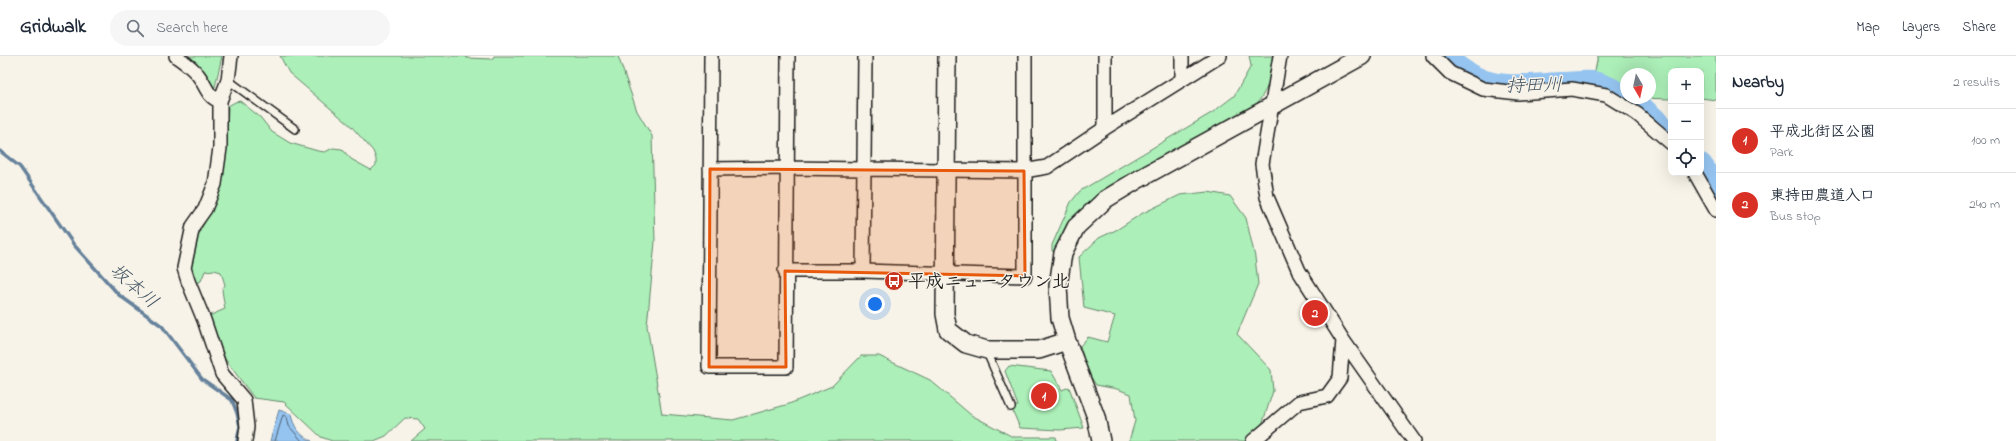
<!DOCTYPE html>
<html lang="en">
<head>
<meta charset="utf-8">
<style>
  :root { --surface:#fff; --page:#f6f6f7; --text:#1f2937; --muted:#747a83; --line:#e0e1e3; --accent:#d93025 }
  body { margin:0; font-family:"Indie Flower","Klee One",sans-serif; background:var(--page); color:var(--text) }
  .controls { position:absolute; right:12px; top:12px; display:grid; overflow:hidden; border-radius:8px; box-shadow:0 4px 16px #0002 }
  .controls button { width:36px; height:36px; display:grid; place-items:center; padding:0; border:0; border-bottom:1px solid var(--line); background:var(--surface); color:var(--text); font:20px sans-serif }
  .compass { position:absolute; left:1620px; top:12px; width:36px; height:36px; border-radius:50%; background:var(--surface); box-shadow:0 4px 16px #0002; rotate:171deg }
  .you { position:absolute; left:875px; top:248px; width:14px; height:14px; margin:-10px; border:3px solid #fff; border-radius:50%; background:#1a73e8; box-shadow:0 0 0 6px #1a73e833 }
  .badge { display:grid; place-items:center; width:26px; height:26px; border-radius:50%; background:var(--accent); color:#fff; font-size:13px; font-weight:700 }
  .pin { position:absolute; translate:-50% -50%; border:2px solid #fff; box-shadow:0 1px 4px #0006 }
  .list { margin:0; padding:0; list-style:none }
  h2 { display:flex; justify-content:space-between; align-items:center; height:52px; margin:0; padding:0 16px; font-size:17px }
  h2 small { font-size:13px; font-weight:400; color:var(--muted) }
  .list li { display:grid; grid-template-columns:26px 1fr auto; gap:12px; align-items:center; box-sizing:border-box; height:64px; padding:0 16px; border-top:1px solid var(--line) }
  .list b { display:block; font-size:15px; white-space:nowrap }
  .list p { margin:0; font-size:13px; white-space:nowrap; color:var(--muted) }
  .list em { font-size:13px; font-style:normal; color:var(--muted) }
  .icon { flex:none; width:22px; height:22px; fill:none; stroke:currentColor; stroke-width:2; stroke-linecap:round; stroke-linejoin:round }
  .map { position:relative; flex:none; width:1716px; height:385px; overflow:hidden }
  header { display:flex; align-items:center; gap:24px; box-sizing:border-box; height:56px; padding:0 20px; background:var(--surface); border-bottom:1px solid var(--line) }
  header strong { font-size:19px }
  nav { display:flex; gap:22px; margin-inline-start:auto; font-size:14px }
  .search { width:280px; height:36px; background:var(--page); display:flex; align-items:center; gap:10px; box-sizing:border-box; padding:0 14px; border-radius:22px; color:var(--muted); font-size:15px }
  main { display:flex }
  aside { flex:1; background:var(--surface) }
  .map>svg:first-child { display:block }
  .green { fill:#acefb8; stroke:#64866a }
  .water { fill:#95c4f0; stroke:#65819b }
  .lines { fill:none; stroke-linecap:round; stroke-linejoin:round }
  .shore { stroke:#4c5f71; stroke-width:1 }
  .stream { stroke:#65819b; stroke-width:3.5 }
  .river { stroke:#95c4f0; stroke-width:22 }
  .service-casing { stroke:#1c1c1c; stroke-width:10 }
  .minor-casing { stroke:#1c1c1c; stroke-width:16 }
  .tertiary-casing { stroke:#1c1c1c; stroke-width:20 }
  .service { stroke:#f7f3e8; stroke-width:7 }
  .minor { stroke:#f7f3e8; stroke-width:13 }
  .tertiary { stroke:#f7f3e8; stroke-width:17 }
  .marked { fill:#e8590c; fill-opacity:0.2; stroke:#e8590c; stroke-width:3; stroke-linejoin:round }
  .labels { text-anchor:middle; stroke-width:3; stroke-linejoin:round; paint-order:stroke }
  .poi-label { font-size:18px; font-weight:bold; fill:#1c1c1c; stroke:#f7f3e8; text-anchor:start }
  .water-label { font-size:19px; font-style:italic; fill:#465766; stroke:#f7f3e8 }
</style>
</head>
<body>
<header>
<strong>Gridwalk</strong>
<div class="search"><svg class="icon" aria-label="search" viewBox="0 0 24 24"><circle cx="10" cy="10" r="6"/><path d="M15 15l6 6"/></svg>Search here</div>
<nav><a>Map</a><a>Layers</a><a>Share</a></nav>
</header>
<main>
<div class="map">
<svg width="1716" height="385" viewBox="0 0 1716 385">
  <rect width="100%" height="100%" fill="#f7f3e8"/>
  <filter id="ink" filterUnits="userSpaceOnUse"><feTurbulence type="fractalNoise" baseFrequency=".025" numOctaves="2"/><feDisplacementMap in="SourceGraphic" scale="8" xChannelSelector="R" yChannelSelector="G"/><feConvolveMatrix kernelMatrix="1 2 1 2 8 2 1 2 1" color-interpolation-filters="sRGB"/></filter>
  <g filter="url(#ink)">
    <path class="green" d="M 186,0 L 222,0 L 215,31 L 212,32 Z
      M 280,0 L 465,0 L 467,2 L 492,3 L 494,0 L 618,0 L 637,55 L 652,80 L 655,186 L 647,270 L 662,358 L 733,364 L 789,348 L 832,330 L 861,300 L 879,300 L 930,324 L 971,359 L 1013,381 L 1056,381 L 1057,385 L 411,385 L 425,373 L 418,363 L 405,362 L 386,380 L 374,385 L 332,385 L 321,381 L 284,346 L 254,342 L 225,303 L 209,260 L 225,253 L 222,234 L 225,229 L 221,216 L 214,214 L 205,215 L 201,225 L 196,227 L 189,213 L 194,186 L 208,160 L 221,129 L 226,99 L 228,50 L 235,46 L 240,45 L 260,61 L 272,76 L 290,87 L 318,95 L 325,96 L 333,92 L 342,93 L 351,103 L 371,114 L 376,109 L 376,103 L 373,95 L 351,70 L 289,17 Z
      M 1249,0 L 1276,0 C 1272,20 1267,38 1252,53 L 1180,90 L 1055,196 L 1052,195 L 1052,189 L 1071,146 L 1080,135 L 1213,56 L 1234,40 L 1251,10 Z
      M 1598,0 L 1716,0 L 1716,44 L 1701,42 L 1701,15 L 1671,15 L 1671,43 L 1641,42 L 1650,42 L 1650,18 L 1626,18 L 1626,35 L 1594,20 Z
      M 1208,136 L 1230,140 L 1246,162 L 1255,201 L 1258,228 L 1237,278 L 1271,314 L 1273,335 L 1262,369 L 1246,385 L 1129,385 L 1135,365 L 1131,338 L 1117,333 L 1096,329 L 1087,315 L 1080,290 L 1088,281 L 1107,286 L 1115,260 L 1084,252 L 1079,201 L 1099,182 L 1118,173 L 1141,158 L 1180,139 Z
      M 1009,310 L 1051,315 L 1062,334 L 1069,331 L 1084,372 L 1060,374 L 1020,372 L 1011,351 L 1018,350 L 1005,315 Z"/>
    <path class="water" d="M 279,354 L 291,358 C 293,370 300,380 312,385 L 270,385 Z"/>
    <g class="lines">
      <path class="shore" d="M 275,385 L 283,359 L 287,361 L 289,370 L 302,385"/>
      <path class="stream" d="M 0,95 L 20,111 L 74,189 L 119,239 L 162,270 L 202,323 L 232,344 L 237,357 L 240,370 L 237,385"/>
      <path class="river" d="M 1446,0 C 1482,36 1512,30 1559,27 C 1570,27 1582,25 1593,26 C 1605,28 1616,35 1626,41
        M 1627,42 L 1644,53 L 1671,77
        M 1701,108 L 1716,129"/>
      <g class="service-casing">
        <path id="service" d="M 228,24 L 295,73
          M 986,294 L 1011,351"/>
      </g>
      <g class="minor-casing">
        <path id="minor" d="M 176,0 C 184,6 192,11 198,19 C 206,29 207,41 220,45
          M 231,0 L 228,24 L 220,45 L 220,92 L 215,128 L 205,153 L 193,170 L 184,212 L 188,225 L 204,264 L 222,318 L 244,344 L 247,371 L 245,385
          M 711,0 L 709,311 L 786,311 L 788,0
          M 1105,0 L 1105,72
          M 1182,0 L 1182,23
          M 1280,0 L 1262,108 L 1267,141 L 1299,215 L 1343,284 L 1414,385
          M 1433,0 L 1450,17 L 1483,33 L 1518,37 L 1572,33 L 1606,39 L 1637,58 L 1671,87
          M 710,113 L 787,112 L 1024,115 L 1047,111 L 1105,72 L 1220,0
          M 1695,117 L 1716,154
          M 785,215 L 863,215 L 1025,220 L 1025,0
          M 863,215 L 865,0
          M 1253,385 L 1299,346 L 1327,340 L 1340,322 L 1343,284"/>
      </g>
      <g class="tertiary-casing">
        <path id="tertiary" d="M 947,0 L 945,258 L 948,274 L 966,288 L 987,294 L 1039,294 L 1067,285
          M 1101,385 L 1096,361 L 1067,285 L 1060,262 L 1058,230 L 1063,197 L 1076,171 L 1106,143 L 1139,123 L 1362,0"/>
      </g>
      <use href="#service" class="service"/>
      <use href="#minor" class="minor"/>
      <use href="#tertiary" class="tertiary"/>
    </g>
  </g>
  <path class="marked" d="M 710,113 L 1024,115 L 1025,220 L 785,215 L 786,311 L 709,311 Z"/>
  <defs>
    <g id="bus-disc" transform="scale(1)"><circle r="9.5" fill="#c8321e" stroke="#f7f3e8"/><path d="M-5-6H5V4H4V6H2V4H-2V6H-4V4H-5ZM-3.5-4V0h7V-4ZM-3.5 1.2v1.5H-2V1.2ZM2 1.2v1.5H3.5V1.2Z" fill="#fff"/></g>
  </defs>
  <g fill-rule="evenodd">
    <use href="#bus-disc" x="894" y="225"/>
  </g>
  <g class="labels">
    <g class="poi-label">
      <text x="908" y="231">平成ニュータウン北</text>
    </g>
    <g class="water-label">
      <text transform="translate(1534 28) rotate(-1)" y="7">持田川</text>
      <text transform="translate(135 229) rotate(41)" y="7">坂本川</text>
    </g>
  </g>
</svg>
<div class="controls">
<button>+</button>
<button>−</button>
<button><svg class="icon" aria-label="locate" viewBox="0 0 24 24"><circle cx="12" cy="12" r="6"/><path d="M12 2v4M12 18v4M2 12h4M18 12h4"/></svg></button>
</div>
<svg class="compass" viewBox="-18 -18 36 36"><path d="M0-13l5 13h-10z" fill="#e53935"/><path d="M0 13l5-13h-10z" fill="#747a83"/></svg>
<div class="you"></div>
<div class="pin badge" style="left:1044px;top:340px">1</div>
<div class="pin badge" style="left:1315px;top:257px">2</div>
</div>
<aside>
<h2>Nearby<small>2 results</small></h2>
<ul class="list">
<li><span class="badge">1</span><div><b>平成北街区公園</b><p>Park</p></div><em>100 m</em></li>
<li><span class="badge">2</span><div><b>東持田農道入口</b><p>Bus stop</p></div><em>240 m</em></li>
</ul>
</aside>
</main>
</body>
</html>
